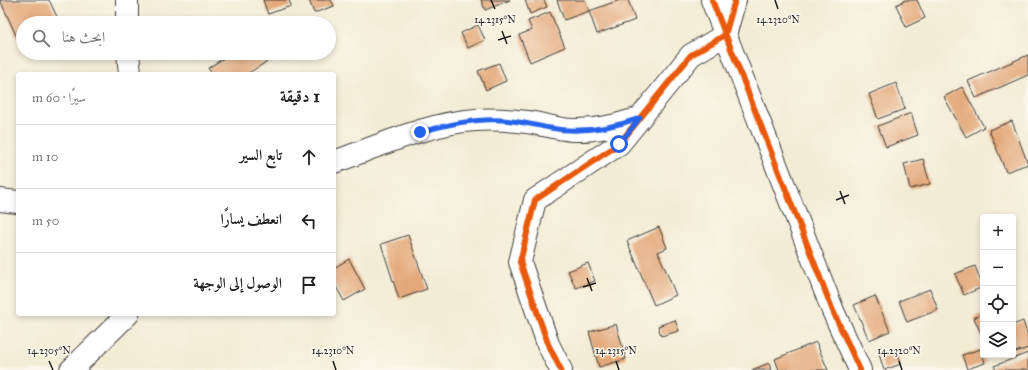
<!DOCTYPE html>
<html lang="ar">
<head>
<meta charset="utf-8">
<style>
  :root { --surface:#fff; --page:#f6f6f6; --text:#202124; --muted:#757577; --line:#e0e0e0 }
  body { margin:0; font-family:"IM FELL Great Primer",Amiri,serif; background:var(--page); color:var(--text); direction:rtl }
  .controls { position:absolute; right:12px; bottom:12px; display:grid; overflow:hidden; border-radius:4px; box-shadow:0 2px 6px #0003 }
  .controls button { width:36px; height:36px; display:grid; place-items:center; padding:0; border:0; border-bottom:1px solid var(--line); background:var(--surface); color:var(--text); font:20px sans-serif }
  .stop { position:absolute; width:12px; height:12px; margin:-9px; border:3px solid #2563eb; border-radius:50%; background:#fff }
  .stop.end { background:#2563eb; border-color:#fff; box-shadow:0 1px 4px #0008 }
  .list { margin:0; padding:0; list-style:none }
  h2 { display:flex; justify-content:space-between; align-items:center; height:52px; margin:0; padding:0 16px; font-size:17px }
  h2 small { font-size:13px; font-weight:400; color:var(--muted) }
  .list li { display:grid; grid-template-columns:26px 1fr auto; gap:12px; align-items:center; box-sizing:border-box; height:64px; padding:0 16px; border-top:1px solid var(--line) }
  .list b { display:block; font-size:15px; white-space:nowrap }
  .list em { font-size:13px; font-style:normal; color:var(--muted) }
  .icon { flex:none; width:22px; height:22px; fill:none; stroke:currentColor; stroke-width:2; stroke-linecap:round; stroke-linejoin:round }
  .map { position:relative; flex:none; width:1028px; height:370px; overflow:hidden; direction:ltr }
  .search { position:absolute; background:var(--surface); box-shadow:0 2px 6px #0003; left:16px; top:16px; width:320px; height:44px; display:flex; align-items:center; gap:10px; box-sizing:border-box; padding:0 14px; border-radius:22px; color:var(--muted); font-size:15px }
  .panel { position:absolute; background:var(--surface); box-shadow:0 2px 6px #0003; left:16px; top:72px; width:320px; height:244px; border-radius:4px; direction:rtl }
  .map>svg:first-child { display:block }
  .building { fill:#e3a778 }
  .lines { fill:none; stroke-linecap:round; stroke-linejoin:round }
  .minor-casing { stroke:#3c3b38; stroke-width:24 }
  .minor { stroke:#fff; stroke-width:22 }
  .cycleway-casing { stroke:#fbf7ec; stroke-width:8 }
  .cycleway { stroke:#e8590c; stroke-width:6 }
  .route { stroke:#2563eb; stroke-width:5 }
  .ticks { fill:none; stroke:#1c1c1c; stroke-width:1.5 }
  .ticks-label { font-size:10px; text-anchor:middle; fill:#1c1c1c; stroke:#fbf7ec; stroke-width:3; stroke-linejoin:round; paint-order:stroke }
</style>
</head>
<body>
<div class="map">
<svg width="1028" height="370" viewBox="0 0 1028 370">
  <rect width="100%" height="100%" fill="#fbf7ec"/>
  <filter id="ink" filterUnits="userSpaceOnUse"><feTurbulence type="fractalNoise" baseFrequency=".025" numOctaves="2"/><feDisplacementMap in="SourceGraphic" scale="8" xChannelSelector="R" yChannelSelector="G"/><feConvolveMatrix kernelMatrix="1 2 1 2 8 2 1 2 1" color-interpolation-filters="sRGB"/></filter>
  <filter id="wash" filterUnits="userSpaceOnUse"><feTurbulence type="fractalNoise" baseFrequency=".012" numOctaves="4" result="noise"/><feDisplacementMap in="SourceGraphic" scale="16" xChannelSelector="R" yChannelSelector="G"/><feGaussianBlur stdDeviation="0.9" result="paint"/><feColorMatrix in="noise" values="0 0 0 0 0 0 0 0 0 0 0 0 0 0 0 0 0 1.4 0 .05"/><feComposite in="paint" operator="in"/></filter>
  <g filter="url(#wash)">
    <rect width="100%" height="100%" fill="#f3ecd5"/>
    <g id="blocks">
      <path class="building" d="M 0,0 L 49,0 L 60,23 L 23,23 L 23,42 L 20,44 Z
        M 263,0 L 289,0 L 291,6 L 268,14 Z
        M 309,0 L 331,0 L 334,6 L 314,13 Z
        M 481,0 L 510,0 L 485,10 Z
        M 525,0 L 544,0 L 547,7 L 530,14 Z
        M 557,0 L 585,0 L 589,11 L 564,20 Z
        M 620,0 L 628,0 L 635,20 L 597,34 L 589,11 Z
        M 906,0 L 917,0 L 925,18 L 906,27 L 896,5 Z
        M 550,12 L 565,47 L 530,62 L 519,35 L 532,30 L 528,21 Z
        M 478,25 L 485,40 L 468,48 L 461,33 Z
        M 232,53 L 281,53 L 247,74 L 212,74 L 208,68 Z
        M 1028,55 L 1028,75 L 976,98 L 968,81 Z
        M 499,63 L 506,81 L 486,90 L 478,71 Z
        M 896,83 L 905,109 L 878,119 L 869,94 Z
        M 962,87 L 984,127 L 966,137 L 944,97 Z
        M 911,113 L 918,135 L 886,147 L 878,126 Z
        M 1012,121 L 1028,164 L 1006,172 L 989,130 Z
        M 923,159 L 930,184 L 910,189 L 904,164 Z
        M 659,227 L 667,248 L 658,252 L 676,295 L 654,305 L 627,241 Z
        M 408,235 L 427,289 L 399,299 L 381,244 Z
        M 349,259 L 365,289 L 344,301 L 334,283 L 334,268 Z
        M 588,263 L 595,281 L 576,288 L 568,271 Z
        M 975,266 L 983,287 L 964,295 L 955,274 Z
        M 930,289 L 938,310 L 907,322 L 899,301 Z
        M 875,296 L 890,331 L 869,340 L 854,305 Z
        M 983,313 L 983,338 L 974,318 Z
        M 675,320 L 679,331 L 661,336 L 658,326 Z
        M 1023,321 L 1028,336 L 1028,348 L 1015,352 L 1013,347 L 1013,325 Z
        M 616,324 L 626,359 L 599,367 L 589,332 Z
        M 816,342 L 828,370 L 779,370 L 775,359 Z
        M 896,348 L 901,364 L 884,370 L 879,354 Z
        M 981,349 L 985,363 L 967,369 L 962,355 Z
        M 1028,353 L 1028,370 L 996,370 L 994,366 Z
        M 769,363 L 771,370 L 752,370 Z"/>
    </g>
  </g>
  <g filter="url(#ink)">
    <use href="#blocks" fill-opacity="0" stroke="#3c3b38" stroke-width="1"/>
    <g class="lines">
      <g class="minor-casing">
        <path id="minor" d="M 712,0 L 833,311 L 860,370
          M 127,23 L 127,0
          M 128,53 L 130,74
          M 334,162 C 376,147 432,122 476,120 C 493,119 510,120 527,122 C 543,124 557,129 572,130 C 596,131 618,125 640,118
          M 0,200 L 18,202
          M 71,370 L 128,314
          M 561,370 L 548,344 L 520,262 L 535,200 L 619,144 L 691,55 L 725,35 L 735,0"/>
      </g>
      <use href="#minor" class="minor"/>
      <g class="cycleway-casing">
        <path id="cycleway" d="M 712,0 L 833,311 L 860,370
          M 561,370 L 548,344 L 520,262 L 535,200 L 619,144 L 691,55 L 725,35 L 735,0"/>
      </g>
      <use href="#cycleway" class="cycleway"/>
    </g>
  </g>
  <g class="lines" filter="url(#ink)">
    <path class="route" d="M 420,132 C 447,125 474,118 502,120 C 518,121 534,125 550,128 C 581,134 611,128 640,118 L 619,144"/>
  </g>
  <path class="ticks" d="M 491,0 L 495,9M 775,0 L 778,9M 502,31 L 507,44M 498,40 L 511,36M 840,191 L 845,204M 836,200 L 849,195M 587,278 L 592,291M 583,287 L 596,283M 49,361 L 53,370M 333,361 L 336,370M 616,361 L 619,370M 899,361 L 902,370"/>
  <g class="ticks-label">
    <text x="495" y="23">14.2315°N</text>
    <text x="778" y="23">14.2320°N</text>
    <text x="49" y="354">14.2305°N</text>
    <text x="333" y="354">14.2310°N</text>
    <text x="616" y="354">14.2315°N</text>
    <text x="899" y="354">14.2320°N</text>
  </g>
</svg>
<div class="controls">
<button>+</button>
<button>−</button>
<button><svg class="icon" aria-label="locate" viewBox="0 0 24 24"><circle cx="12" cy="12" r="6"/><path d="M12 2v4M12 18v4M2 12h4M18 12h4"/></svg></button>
<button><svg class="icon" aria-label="layers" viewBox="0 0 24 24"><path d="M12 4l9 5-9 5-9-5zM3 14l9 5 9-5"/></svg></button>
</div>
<div class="stop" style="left:619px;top:144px"></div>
<div class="stop end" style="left:420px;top:132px"></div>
<div class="search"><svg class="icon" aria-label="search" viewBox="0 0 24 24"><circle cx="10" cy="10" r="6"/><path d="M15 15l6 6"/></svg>ابحث هنا</div>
<section class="panel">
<h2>1 دقيقة<small>سيرًا · 60 m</small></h2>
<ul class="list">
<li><svg class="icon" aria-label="ahead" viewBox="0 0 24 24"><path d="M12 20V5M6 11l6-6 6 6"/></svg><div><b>تابع السير</b></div><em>10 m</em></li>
<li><svg class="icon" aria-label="left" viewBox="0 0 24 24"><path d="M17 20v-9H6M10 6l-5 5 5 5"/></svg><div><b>انعطف يسارًا</b></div><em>50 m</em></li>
<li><svg class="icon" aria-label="arrive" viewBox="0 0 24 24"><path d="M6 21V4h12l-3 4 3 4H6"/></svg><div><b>الوصول إلى الوجهة</b></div></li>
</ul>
</section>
</div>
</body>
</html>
